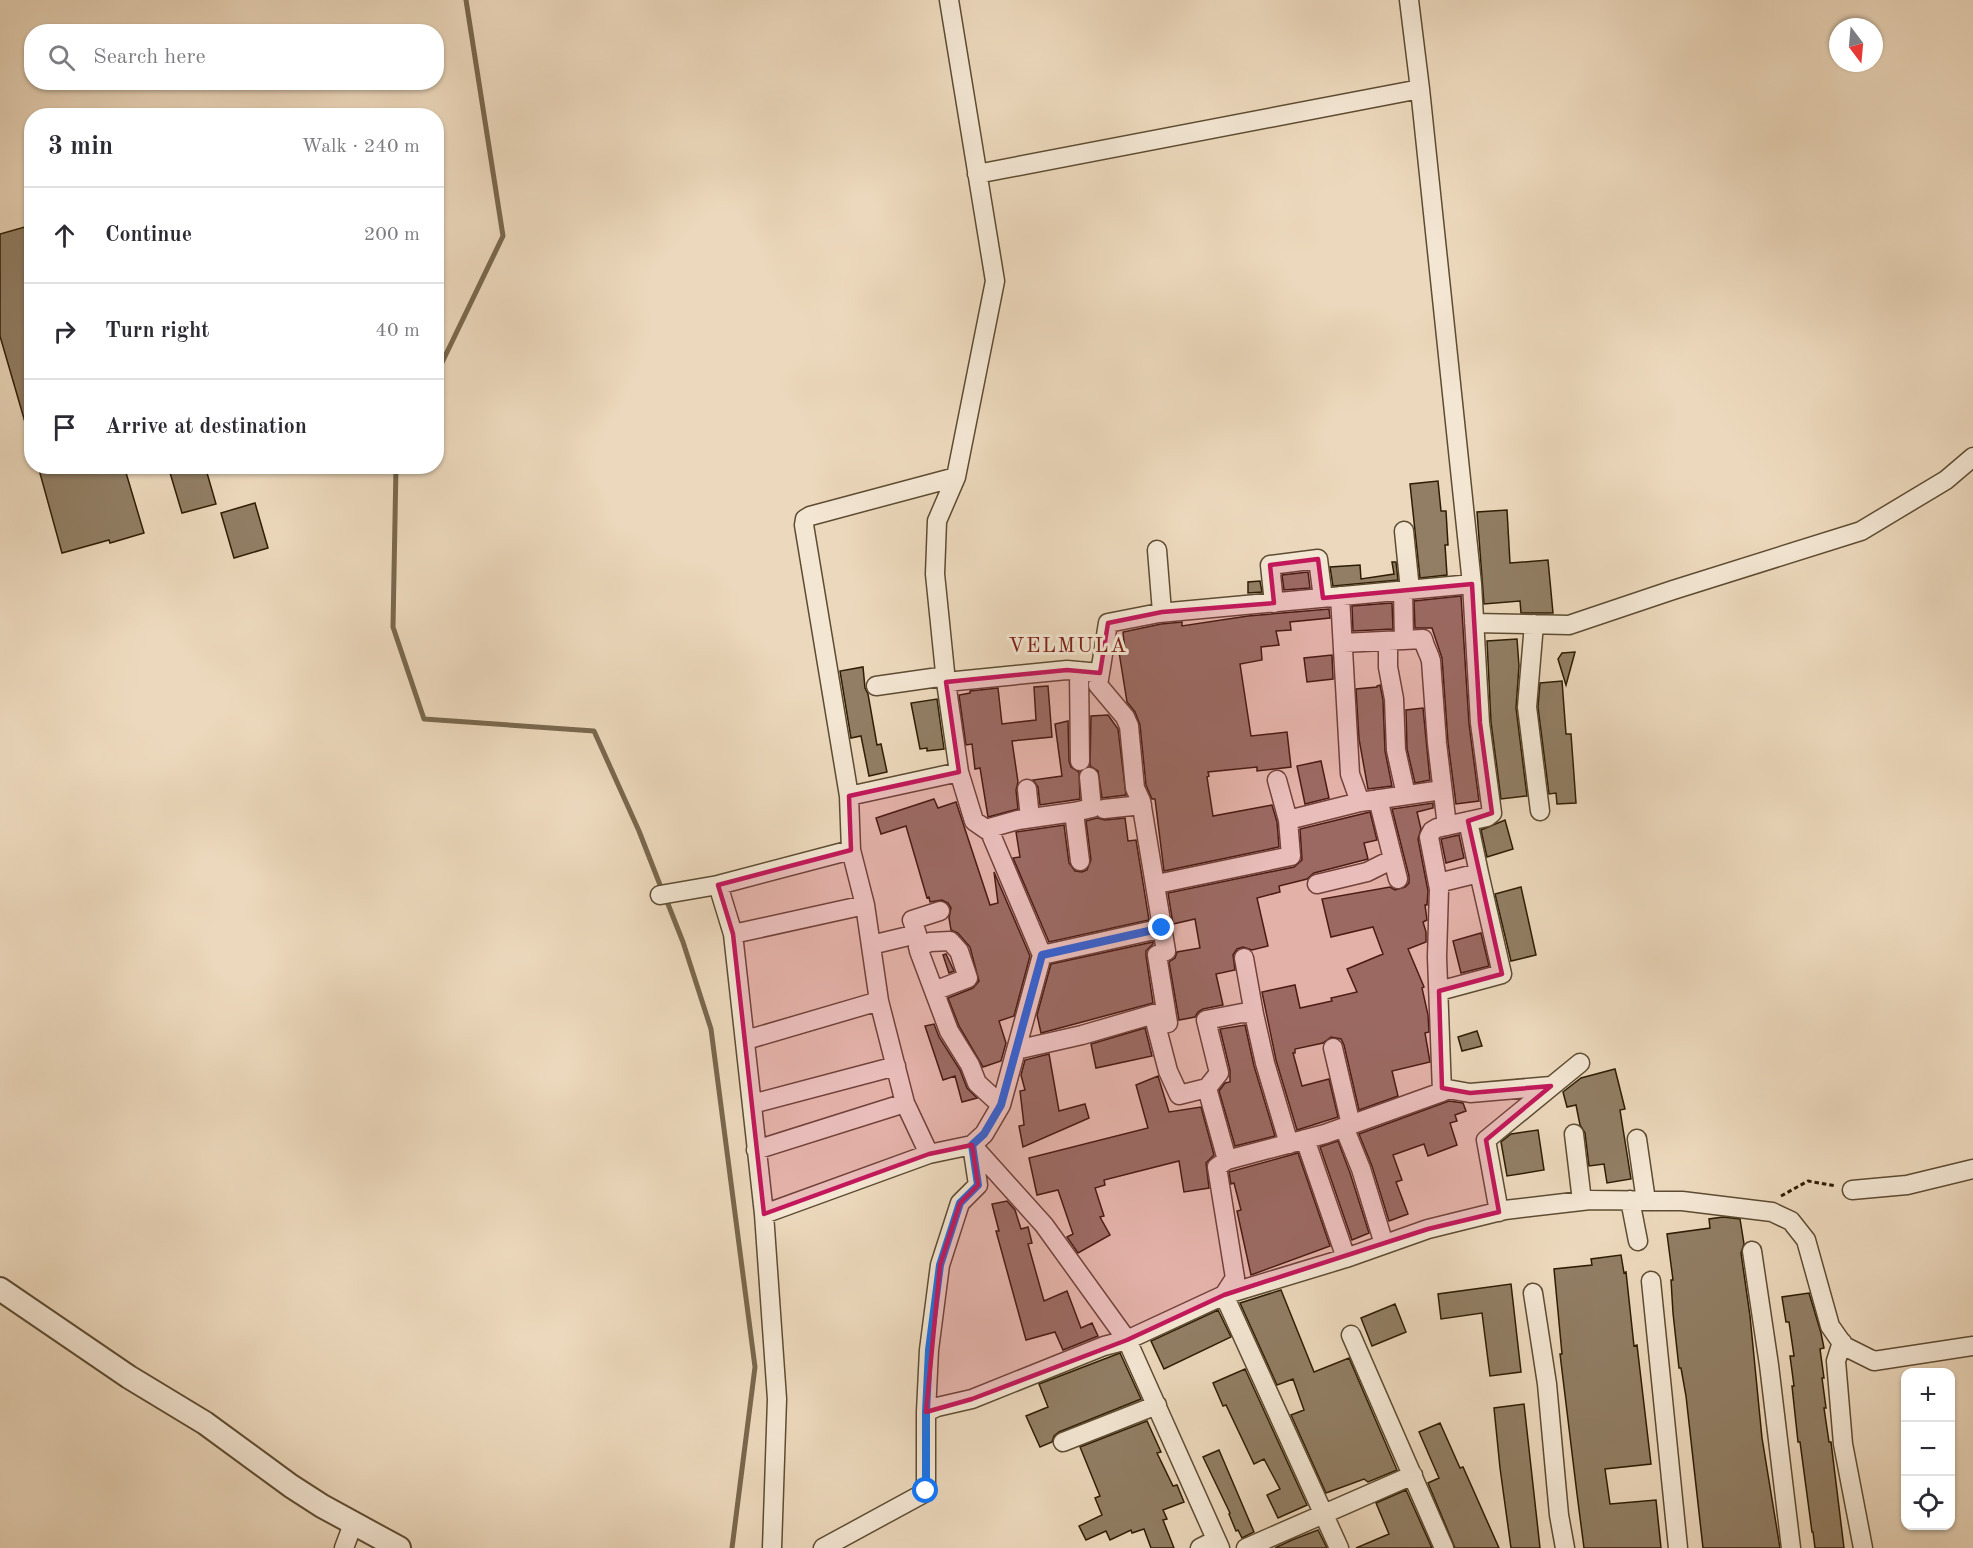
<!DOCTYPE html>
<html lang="en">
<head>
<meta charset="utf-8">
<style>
  :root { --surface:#fff; --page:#f7f7f7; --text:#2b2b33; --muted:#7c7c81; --line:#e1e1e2 }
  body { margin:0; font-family:"Old Standard TT",serif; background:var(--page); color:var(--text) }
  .controls { position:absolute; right:18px; bottom:18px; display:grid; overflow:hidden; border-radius:12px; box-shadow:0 2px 4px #0004 }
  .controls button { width:54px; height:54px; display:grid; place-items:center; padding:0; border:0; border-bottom:2px solid var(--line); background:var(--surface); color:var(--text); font:30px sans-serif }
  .compass { position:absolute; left:1829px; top:18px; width:54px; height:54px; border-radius:50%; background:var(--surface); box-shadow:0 2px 4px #0004; rotate:164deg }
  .stop { position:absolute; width:18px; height:18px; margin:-14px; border:4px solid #1a73e8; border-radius:50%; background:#fff }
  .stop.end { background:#1a73e8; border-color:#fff; box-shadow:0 2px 6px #0008 }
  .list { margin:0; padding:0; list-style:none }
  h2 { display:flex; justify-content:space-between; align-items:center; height:78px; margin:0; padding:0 24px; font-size:26px }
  h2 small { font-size:20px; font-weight:400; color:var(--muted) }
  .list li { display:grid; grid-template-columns:39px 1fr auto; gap:18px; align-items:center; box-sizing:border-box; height:96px; padding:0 24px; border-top:2px solid var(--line) }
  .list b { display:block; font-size:22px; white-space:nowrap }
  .list em { font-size:20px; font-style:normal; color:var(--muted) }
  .icon { flex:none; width:33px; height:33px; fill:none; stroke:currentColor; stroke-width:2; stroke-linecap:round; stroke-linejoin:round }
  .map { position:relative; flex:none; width:1973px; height:1548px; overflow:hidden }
  .search { position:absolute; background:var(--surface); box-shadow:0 2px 4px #0004; left:24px; top:24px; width:420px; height:66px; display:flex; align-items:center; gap:15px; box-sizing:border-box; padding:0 21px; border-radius:24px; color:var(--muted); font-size:22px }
  .panel { position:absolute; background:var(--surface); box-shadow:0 2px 4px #0004; left:24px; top:108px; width:420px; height:366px; border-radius:24px }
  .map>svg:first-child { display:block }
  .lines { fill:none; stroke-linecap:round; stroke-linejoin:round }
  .stream { stroke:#79674d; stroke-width:5 }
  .building { fill:#917e64; stroke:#2e1d04; stroke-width:1.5 }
  .minor-casing { stroke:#5e4c32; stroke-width:21 }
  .tertiary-casing { stroke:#5e4c32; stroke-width:26 }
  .path { stroke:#2e1d04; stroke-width:3; stroke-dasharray:4.5 3; stroke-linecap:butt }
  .minor { stroke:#f3e6d3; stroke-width:18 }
  .tertiary { stroke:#f3e6d3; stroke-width:22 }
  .route { stroke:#1a73e8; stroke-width:8 }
  .marked { fill:#c2185b; fill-opacity:0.2; stroke:#c2185b; stroke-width:4.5; stroke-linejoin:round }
  .labels { text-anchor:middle; stroke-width:6; stroke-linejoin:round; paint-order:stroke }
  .quarter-label { font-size:21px; letter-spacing:1.5px; fill:#7a1f14; stroke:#f3e6d3 }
</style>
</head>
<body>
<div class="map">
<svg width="1973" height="1548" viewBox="0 0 1973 1548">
  <rect width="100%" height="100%" fill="#ecd8bc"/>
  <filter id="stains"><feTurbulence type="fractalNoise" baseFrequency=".00333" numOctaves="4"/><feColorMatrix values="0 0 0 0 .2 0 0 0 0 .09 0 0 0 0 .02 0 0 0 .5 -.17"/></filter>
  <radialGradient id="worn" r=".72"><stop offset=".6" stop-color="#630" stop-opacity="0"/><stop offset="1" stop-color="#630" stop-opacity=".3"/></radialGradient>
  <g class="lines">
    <path class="stream" d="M 436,375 L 503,236 L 466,0
      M 396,466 L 393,627 L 424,719 L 594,731 L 639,831 L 662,890
      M 666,899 L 683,942 L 711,1029 L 755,1367 L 732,1548"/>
  </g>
  <path class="building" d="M 32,225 L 32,429 L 27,429 L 0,336 L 0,234 Z
    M 38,466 L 124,466 L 144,533 L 110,543 L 109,540 L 62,553 Z
    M 168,466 L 205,466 L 216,504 L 182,513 Z
    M 1438,481 L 1441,511 L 1446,511 L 1448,545 L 1445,545 L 1447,575 L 1420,578 L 1410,484 Z
    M 255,503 L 268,548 L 234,558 L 221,513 Z
    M 1507,510 L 1510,563 L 1548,560 L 1553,613 L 1521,613 L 1520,601 L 1484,604 L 1477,512 Z
    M 1392,562 L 1396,562 L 1398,580 L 1333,586 L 1330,567 L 1360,565 L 1361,579 L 1394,574 Z
    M 1308,572 L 1310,588 L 1284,590 L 1282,575 Z
    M 1260,581 L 1262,592 L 1248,593 L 1248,582 Z
    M 1461,596 L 1469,724 L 1479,801 L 1456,804 L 1448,742 L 1442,658 L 1432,628 L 1415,628 L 1414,601 Z
    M 1392,603 L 1393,629 L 1353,631 L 1352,606 Z
    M 1329,609 L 1330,618 L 1290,622 L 1291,630 L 1276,631 L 1279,645 L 1261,647 L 1262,660 L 1240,664 L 1251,736 L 1287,732 L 1291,767 L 1257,771 L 1257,767 L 1208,772 L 1209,776 L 1207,777 L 1213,816 L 1272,805 L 1277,822 L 1279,847 L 1164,871 L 1155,799 L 1152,799 L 1146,785 L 1140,725 L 1135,712 L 1127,702 L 1119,652 L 1125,651 L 1123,632 L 1161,624 L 1182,622 L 1182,626 L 1248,616 Z
    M 1517,639 L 1519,666 L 1516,708 L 1527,796 L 1501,799 L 1491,722 L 1487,641 Z
    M 1575,652 L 1566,685 L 1558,659 L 1562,653 Z
    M 1332,655 L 1333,679 L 1307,682 L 1304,658 Z
    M 863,667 L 865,688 L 868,694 L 877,745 L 881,744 L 887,772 L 869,776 L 861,736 L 851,738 L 840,671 Z
    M 1562,681 L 1566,734 L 1571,734 L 1576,803 L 1557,804 L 1556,793 L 1549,794 L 1538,707 L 1540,683 Z
    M 1380,685 L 1383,700 L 1385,751 L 1392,786 L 1368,789 L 1359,739 L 1356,689 L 1377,687 L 1377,686 Z
    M 1048,686 L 1052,737 L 1012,741 L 1018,782 L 1016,790 L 1018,809 L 988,817 L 980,768 L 975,769 L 972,744 L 966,745 L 959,695 L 970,693 L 970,691 L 998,688 L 1002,724 L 1036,720 L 1034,687 Z
    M 937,699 L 944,749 L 927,751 L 927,748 L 920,749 L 911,703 Z
    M 1423,708 L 1430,780 L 1415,783 L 1407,749 L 1406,710 Z
    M 1108,715 L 1118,729 L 1126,795 L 1102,798 L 1098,771 L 1090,766 L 1091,716 Z
    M 1068,721 L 1069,761 L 1071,767 L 1079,772 L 1080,799 L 1040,805 L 1038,787 L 1033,780 L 1062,776 L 1055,724 Z
    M 1321,761 L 1329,798 L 1305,804 L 1297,766 Z
    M 934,799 L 938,808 L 956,802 L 990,905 L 998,903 L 994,872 L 1030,956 L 1014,1016 L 999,1021 L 1006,1043 L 1001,1061 L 983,1067 L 959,1026 L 948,998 L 973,988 L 979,981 L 970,947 L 958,933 L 951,930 L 949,918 L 951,908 L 948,903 L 942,900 L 930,902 L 929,897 L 927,898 L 906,826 L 881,834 L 876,818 Z
    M 1433,803 L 1433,808 L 1417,812 L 1421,829 L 1418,839 L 1428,891 L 1427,905 L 1425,905 L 1427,920 L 1423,922 L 1426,932 L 1426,942 L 1408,949 L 1424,987 L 1422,988 L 1428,1015 L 1429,1032 L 1425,1033 L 1430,1062 L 1392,1071 L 1398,1096 L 1359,1110 L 1344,1045 L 1341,1039 L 1331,1037 L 1323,1043 L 1295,1049 L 1295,1053 L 1293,1053 L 1302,1086 L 1329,1079 L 1338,1117 L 1297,1130 L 1276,1060 L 1262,992 L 1295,985 L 1300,1008 L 1332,1001 L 1331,998 L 1357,992 L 1347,969 L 1383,954 L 1373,927 L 1331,937 L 1322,899 L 1390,887 L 1395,890 L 1405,887 L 1409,883 L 1409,876 L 1392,809 Z
    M 1370,812 L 1377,840 L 1364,843 L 1368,859 L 1314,873 L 1307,879 L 1279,886 L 1280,892 L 1257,898 L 1268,946 L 1252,950 L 1243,947 L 1237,949 L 1233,955 L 1235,970 L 1216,974 L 1223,1005 L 1203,1009 L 1198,1012 L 1195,1017 L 1179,1020 L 1169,962 L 1175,958 L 1177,952 L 1200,948 L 1195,919 L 1173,924 L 1168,893 L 1294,867 L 1302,860 L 1300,829 Z
    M 1097,818 L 1105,820 L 1125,818 L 1128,841 L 1136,840 L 1149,920 L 1049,942 L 1013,858 L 1020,857 L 1016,832 L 1064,825 L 1069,863 L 1075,871 L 1082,872 L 1087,870 L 1091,860 L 1086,821 Z
    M 1505,820 L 1513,849 L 1487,857 L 1481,830 Z
    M 1459,835 L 1464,858 L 1446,863 L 1441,839 Z
    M 1521,887 L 1536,955 L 1511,961 L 1495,894 Z
    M 1481,933 L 1489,966 L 1461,973 L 1453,941 Z
    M 1153,942 L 1153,944 L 1146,951 L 1146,956 L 1153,1003 L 1041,1033 L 1037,1015 L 1051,964 Z
    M 946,954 L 954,971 L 949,973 L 943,955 Z
    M 934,1024 L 939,1037 L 960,1070 L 967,1088 L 977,1098 L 962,1102 L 955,1076 L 943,1080 L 925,1026 Z
    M 1245,1025 L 1254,1066 L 1275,1136 L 1235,1146 L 1219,1091 L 1225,1083 L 1230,1082 L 1230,1070 L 1220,1029 Z
    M 1145,1028 L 1152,1056 L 1096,1068 L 1091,1044 Z
    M 1477,1031 L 1482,1046 L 1462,1051 L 1458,1037 Z
    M 1049,1054 L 1059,1111 L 1085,1104 L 1089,1118 L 1023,1147 L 1019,1126 L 1024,1125 L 1020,1091 L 1025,1090 L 1021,1075 L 1025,1060 Z
    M 1615,1069 L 1625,1109 L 1620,1110 L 1631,1179 L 1607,1183 L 1604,1164 L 1589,1166 L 1585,1133 L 1580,1125 L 1576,1105 L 1567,1107 L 1563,1092 L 1581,1078 Z
    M 1158,1076 L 1169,1112 L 1201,1107 L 1214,1155 L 1206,1163 L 1209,1188 L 1184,1192 L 1179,1161 L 1104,1180 L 1105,1185 L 1095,1188 L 1104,1216 L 1100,1217 L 1110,1235 L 1078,1253 L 1067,1237 L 1073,1234 L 1058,1190 L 1037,1195 L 1029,1158 L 1148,1128 L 1136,1085 Z
    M 1449,1101 L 1463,1103 L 1466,1111 L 1455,1115 L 1457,1121 L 1450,1123 L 1457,1145 L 1428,1156 L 1424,1144 L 1393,1155 L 1402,1180 L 1396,1182 L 1408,1214 L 1389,1221 L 1372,1166 L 1359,1134 Z
    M 1538,1130 L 1544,1170 L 1507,1176 L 1501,1142 L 1511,1134 Z
    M 1338,1141 L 1350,1173 L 1369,1233 L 1352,1240 L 1320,1147 Z
    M 1298,1153 L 1330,1246 L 1251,1275 L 1237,1211 L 1241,1210 L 1234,1183 L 1231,1184 L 1229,1172 Z
    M 1007,1201 L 1015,1210 L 1021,1229 L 1028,1227 L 1032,1243 L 1028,1244 L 1044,1301 L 1067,1291 L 1081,1328 L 1092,1323 L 1098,1336 L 1063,1350 L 1055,1332 L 1026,1340 L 996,1231 L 999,1231 L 992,1204 Z
    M 1723,1217 L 1740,1219 L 1744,1244 L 1741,1253 L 1750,1316 L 1762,1438 L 1780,1548 L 1703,1548 L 1686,1396 L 1681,1368 L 1679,1368 L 1673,1313 L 1671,1280 L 1673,1280 L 1667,1234 L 1710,1228 L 1709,1219 Z
    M 1621,1255 L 1624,1273 L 1626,1272 L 1634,1346 L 1637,1345 L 1651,1464 L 1605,1469 L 1610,1504 L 1656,1500 L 1661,1548 L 1584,1548 L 1577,1494 L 1560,1354 L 1562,1354 L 1554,1269 L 1592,1265 L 1591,1259 Z
    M 1511,1284 L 1521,1372 L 1490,1376 L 1482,1313 L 1441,1319 L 1438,1294 Z
    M 1281,1290 L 1314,1372 L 1349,1358 L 1397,1470 L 1368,1482 L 1364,1479 L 1326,1493 L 1291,1415 L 1304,1410 L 1293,1379 L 1277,1385 L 1240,1303 Z
    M 1809,1293 L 1821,1333 L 1824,1348 L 1820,1349 L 1824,1378 L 1822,1378 L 1826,1408 L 1824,1408 L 1829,1442 L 1831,1442 L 1844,1548 L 1815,1548 L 1813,1532 L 1812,1532 L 1800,1442 L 1798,1442 L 1792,1386 L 1794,1386 L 1790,1356 L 1794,1356 L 1789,1322 L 1786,1322 L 1782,1297 Z
    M 1395,1304 L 1406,1332 L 1372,1346 L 1361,1318 Z
    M 1218,1310 L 1231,1337 L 1164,1369 L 1151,1341 Z
    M 1120,1353 L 1141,1399 L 1059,1432 L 1054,1436 L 1052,1442 L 1040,1447 L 1026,1416 L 1048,1407 L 1039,1384 Z
    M 1245,1369 L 1307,1505 L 1278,1518 L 1267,1495 L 1280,1489 L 1264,1459 L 1254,1464 L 1226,1405 L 1223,1406 L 1213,1383 Z
    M 1524,1404 L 1540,1548 L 1511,1548 L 1500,1468 L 1494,1408 Z
    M 1147,1421 L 1161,1452 L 1157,1453 L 1173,1486 L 1177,1485 L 1184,1502 L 1163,1510 L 1167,1519 L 1163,1520 L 1174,1548 L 1151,1548 L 1144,1529 L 1132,1533 L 1131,1530 L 1110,1540 L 1106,1531 L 1086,1540 L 1079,1526 L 1102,1515 L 1095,1498 L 1100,1496 L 1080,1447 Z
    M 1440,1423 L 1460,1468 L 1463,1467 L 1499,1548 L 1455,1548 L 1428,1483 L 1439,1478 L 1419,1432 Z
    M 1219,1450 L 1254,1532 L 1242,1538 L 1238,1530 L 1236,1531 L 1229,1514 L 1230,1513 L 1203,1457 Z
    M 1406,1490 L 1432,1548 L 1356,1548 L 1389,1534 L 1376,1503 Z
    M 1318,1530 L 1327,1548 L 1275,1548 L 1292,1540 Z"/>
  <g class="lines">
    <g class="minor-casing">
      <path id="minor" d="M 977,174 L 1420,89
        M 956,477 L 810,516 L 805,519 L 804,525 L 849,796 L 851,850 L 865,905 L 879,1001 L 905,1103 L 929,1154 L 972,1145 L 1044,1225 L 1127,1340 L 1220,1548
        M 1404,531 L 1410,590
        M 1157,550 L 1162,612
        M 1403,591 L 1404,640
        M 1274,603 L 1270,565 L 1318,559 L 1323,598
        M 1474,623 L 1569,625 L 1673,590 L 1861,531 L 1946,480 L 1973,457
        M 1534,624 L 1527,707 L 1540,811
        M 1388,641 L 1388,667 L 1394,699 L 1396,750 L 1406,795
        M 1343,643 L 1423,639 C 1425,648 1429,653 1431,661 L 1437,743 L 1447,826
        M 1079,671 L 1080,761
        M 1100,673 L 1098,685 L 1125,717 L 1129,726 L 1135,788 L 1141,801 L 1166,951 L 1157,955 L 1168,1023 L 1156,1025 L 1168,1071 L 1179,1095 L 1207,1088 L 1227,1160 L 1217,1167 L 1235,1278 L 1224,1295 L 1339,1548
        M 946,682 L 1067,670 L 1100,673 L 1108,623 L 1159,613 L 1472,584
        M 876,686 L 946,676
        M 1277,780 L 1288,820
        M 1027,789 L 1030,818
        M 849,796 L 959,772
        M 1378,799 L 1398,879
        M 1360,802 L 1442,790
        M 1104,809 L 1142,805
        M 1074,812 L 1092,808 L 1089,777
        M 1468,821 L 1479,873
        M 986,829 L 1018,820 L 1074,812 L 1080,861
        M 1438,883 L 1479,873 L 1502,974 L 1439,991
        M 1157,884 L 1291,856 L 1288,820 L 1360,802 L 1350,774 L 1340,596
        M 1317,884 L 1367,872 L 1393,859
        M 718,885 L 851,850
        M 660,895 L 718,885 L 733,934 L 764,1214 L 777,1399 L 772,1548
        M 733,934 L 865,905
        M 917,934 L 912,920 L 940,911
        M 871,945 L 917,934 L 919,951 L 949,1031 L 970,1065 L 977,1083 L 1001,1105
        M 918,947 L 930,942 L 950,941 L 959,951 L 968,978 L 934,991
        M 1042,955 L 1163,928
        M 1244,958 L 1254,1014
        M 746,1040 L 879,1001
        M 1333,1048 L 1351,1125
        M 1016,1050 L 1082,1035 L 1154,1014 L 1156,1025
        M 1207,1088 L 1219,1073 L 1206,1020 L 1242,1013 L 1254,1014 L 1265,1063 L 1289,1144
        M 1442,1088 L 1470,1093 L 1551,1086
        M 752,1104 L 896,1066
        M 1344,1127 L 1361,1169 L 1384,1244
        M 1574,1134 L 1582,1201
        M 1305,1139 L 1346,1258
        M 1637,1139 L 1646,1201
        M 756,1150 L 905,1103
        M 1227,1160 L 1325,1134 L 1442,1092 L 1437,957 L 1439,889 L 1429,837 L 1432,831 L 1437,828 L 1487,817 L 1492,813 L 1480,723 L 1472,584 L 1420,89 L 1409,0
        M 1852,1190 L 1907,1185 L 1973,1169
        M 1630,1200 L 1638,1241
        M 1499,1212 L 1486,1140 L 1580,1063
        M 764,1214 L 929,1154
        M 1752,1251 L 1769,1365 L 1791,1548
        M 1651,1281 L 1678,1548
        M 1533,1293 L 1547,1384 L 1559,1515 L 1565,1548
        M 1351,1335 L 1444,1548
        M 1842,1342 L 1836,1361 L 1843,1444 L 1863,1548
        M 926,1412 L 937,1407 L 972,1399 L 1104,1346 L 1127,1340 L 1224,1295 L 1346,1258 L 1428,1229 L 1505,1210 L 1590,1200 L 1682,1201 L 1772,1212 L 1791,1221 L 1806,1240 L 1830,1326 L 1844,1346 L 1874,1361 L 1973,1346
        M 1063,1442 L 1157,1405
        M 344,1548 L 353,1524
        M 823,1548 L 926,1492 L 926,1412 L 929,1350 L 940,1265 L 960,1203 L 978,1185 L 972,1145 L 984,1134 L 1001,1105 L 1042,955 L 990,832 L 974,821 L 959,772 L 946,682 L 935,574 L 937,521 L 956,477 L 995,281 L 949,0
        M 1200,1548 L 1216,1540
        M 1246,1548 L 1413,1475"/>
    </g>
    <g class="tertiary-casing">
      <path id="tertiary" d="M 0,1289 L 129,1377 L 205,1423 L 291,1486 L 322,1506 L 399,1548"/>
    </g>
    <path class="path" d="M 1781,1196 L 1808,1181 L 1836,1186"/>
    <use href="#minor" class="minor"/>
    <use href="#tertiary" class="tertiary"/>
  </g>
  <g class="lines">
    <path class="route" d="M 926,1491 L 926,1412 L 929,1350 L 940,1265 L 960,1203 L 978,1185 L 972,1145 L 984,1134 L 1001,1105 L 1042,955 L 1162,928"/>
  </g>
  <path class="marked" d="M 1318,559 L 1323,598 L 1472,584 L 1480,723 L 1492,813 L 1468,821 L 1502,974 L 1439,991 L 1442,1088 L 1470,1093 L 1551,1086 L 1486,1140 L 1499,1212 L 1428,1229 L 1224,1295 L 1127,1340 L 972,1399 L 926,1412 L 940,1265 L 960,1203 L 978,1185 L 972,1145 L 929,1154 L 764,1214 L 733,934 L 718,885 L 851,850 L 849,796 L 959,772 L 946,682 L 1067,670 L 1100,673 L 1108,623 L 1162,612 L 1274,603 L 1270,565 Z"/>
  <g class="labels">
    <g class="quarter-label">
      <text x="1068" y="652">VELMULA</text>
    </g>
  </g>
  <rect width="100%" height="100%" filter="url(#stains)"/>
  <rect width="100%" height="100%" fill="url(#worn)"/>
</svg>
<div class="controls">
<button>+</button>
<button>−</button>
<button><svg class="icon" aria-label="locate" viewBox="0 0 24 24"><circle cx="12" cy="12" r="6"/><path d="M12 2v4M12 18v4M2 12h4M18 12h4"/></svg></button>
</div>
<svg class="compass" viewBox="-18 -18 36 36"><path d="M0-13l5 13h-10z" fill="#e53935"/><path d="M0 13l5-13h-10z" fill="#7c7c81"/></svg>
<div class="stop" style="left:926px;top:1491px"></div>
<div class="stop end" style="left:1162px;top:928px"></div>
<div class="search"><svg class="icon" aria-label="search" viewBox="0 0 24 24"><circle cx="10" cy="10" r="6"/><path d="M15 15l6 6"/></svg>Search here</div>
<section class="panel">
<h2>3 min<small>Walk · 240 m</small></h2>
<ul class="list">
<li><svg class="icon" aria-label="ahead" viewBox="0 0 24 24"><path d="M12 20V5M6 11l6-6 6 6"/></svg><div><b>Continue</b></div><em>200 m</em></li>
<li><svg class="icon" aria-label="right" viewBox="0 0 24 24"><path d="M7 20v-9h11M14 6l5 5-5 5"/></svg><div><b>Turn right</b></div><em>40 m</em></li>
<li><svg class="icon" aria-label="arrive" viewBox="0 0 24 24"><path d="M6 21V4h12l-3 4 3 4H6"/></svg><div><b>Arrive at destination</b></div></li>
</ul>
</section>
</div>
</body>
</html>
